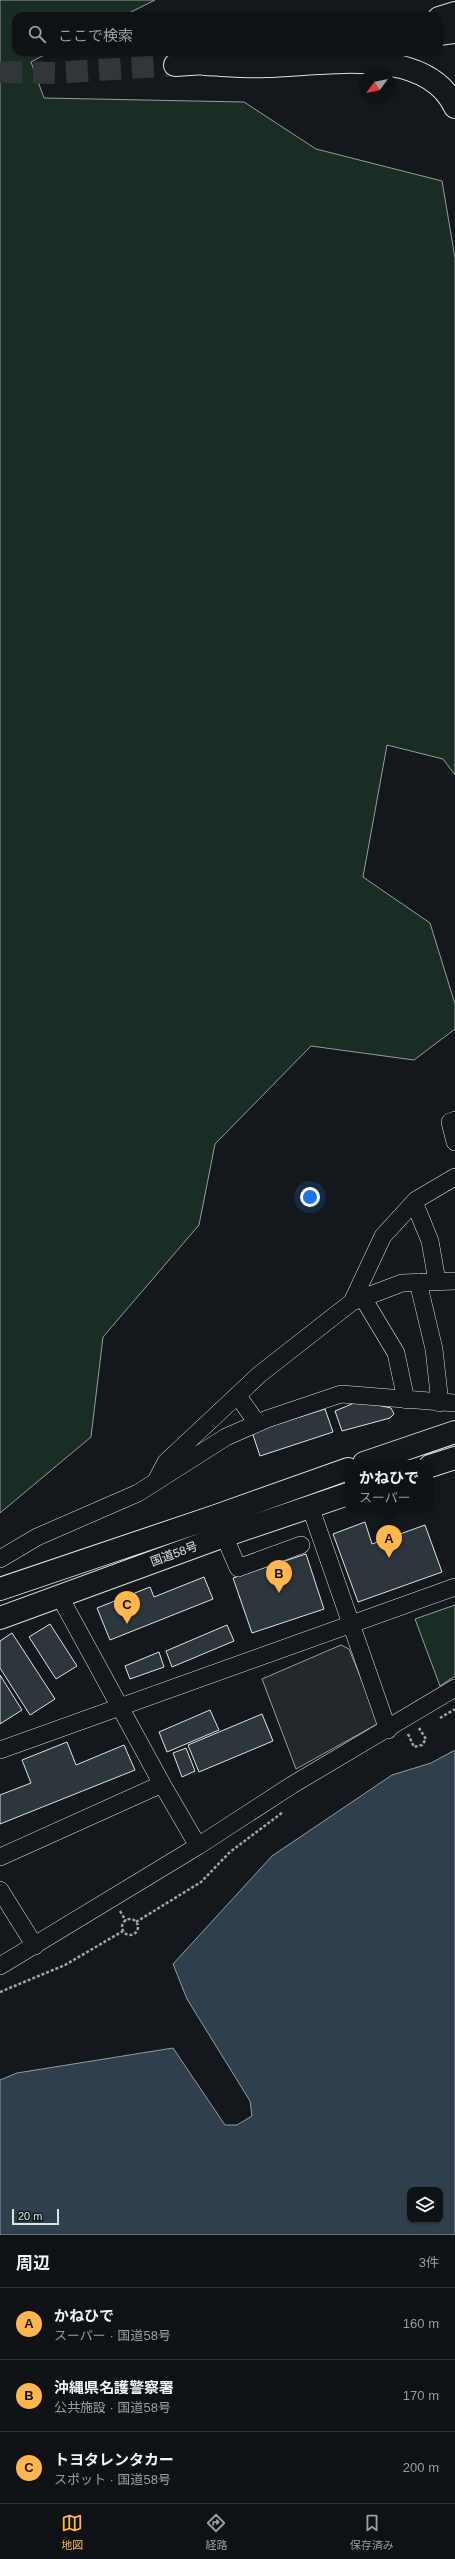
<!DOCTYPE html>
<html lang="ja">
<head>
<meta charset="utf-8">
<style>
  :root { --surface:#0f1215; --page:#1d2022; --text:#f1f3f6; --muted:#9b9ea0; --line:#2f3234; --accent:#ffb74d }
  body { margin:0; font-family:Helvetica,"Noto Sans JP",sans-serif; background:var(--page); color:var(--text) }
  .controls { position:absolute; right:12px; bottom:12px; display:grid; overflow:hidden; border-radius:8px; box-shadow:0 1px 3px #0004 }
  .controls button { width:36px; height:36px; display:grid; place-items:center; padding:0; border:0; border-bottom:1px solid var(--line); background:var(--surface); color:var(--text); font:20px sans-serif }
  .compass { position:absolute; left:359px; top:68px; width:36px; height:36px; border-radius:50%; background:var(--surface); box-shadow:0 1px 3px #0004; rotate:238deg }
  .scale { position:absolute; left:12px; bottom:10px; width:47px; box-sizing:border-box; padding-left:4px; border:2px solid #d8e6dc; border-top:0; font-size:11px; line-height:14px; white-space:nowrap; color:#d8e6dc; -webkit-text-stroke:3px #14181c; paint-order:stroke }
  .you { position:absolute; left:310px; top:1197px; width:14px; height:14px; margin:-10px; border:3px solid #fff; border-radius:50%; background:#1a73e8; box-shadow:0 0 0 6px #1a73e833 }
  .badge { display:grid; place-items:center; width:26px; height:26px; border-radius:50%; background:var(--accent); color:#111; font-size:13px; font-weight:700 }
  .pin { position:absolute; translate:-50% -33px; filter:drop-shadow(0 1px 2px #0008) }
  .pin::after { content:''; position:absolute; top:21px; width:14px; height:12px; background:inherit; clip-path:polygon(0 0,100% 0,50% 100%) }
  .popup { position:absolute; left:345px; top:1460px; width:88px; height:52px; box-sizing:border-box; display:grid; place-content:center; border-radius:8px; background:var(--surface); filter:drop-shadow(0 1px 3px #0005); font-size:13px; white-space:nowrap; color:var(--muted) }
  .popup b { font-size:15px; color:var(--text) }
  .popup::after { content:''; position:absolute; left:50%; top:100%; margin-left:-8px; border:8px solid transparent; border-top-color:var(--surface) }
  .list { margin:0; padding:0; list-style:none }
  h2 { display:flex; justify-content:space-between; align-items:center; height:52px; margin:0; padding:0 16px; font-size:17px }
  h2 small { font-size:13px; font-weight:400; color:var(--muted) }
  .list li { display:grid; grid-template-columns:26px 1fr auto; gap:12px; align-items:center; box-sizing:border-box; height:72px; padding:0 16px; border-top:1px solid var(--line) }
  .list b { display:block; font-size:15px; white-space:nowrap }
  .list p { margin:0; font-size:13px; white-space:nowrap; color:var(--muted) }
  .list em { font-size:13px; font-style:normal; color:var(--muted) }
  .icon { flex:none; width:22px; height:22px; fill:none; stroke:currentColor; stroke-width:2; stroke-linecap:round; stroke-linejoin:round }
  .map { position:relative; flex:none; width:455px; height:2235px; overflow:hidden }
  .search { position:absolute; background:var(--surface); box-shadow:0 1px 3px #0004; left:12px; right:12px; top:12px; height:44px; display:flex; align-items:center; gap:10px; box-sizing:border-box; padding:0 14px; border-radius:12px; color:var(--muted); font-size:15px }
  .sheet { height:268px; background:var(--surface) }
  nav { display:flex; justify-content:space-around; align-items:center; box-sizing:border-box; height:56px; border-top:1px solid var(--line); background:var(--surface); font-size:11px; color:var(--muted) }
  nav a { display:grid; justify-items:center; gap:2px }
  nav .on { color:var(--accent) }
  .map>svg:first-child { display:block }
  .green { fill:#1a2d24; stroke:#939e99 }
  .parking { fill:#24282b; stroke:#939e99 }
  .water { fill:#2f3f4d; stroke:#939e99; fill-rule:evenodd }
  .building { fill:#2c363c; stroke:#d8e6dc }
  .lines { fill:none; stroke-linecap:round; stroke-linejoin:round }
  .highway-tunnel { stroke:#313739; stroke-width:22; stroke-dasharray:22 11; stroke-linecap:butt }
  .minor-casing { stroke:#d8e6dc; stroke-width:18 }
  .highway-casing { stroke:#d8e6dc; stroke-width:24 }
  .path { stroke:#9da8a2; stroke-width:2.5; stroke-dasharray:3 2; stroke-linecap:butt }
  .minor { stroke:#14181c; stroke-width:17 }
  .highway { stroke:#14181c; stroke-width:22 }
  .labels { text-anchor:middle; stroke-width:3; stroke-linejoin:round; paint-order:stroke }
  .street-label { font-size:12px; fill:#d8e6dc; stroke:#14181c }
</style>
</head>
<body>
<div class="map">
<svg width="455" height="2235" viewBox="0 0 455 2235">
  <rect width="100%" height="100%" fill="#14181c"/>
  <path class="green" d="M 0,0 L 155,0 L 123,16 L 16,16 L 16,52 L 50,52 L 31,62 L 44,98 L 244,102 L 316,149 L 442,181 L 455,258 L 455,775 L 443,759 L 387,745 L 363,877 L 430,923 L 455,1004 L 455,1029 L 414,1060 L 311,1046 L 215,1144 L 199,1225 L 103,1337 L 91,1437 L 0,1513 Z
    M 455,1605 L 455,1676 L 440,1686 L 415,1619 Z"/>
  <path class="parking" d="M 341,1645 L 349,1649 L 379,1723 L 296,1769 L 262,1679 Z"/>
  <path class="water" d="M 455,1750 L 455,2235 L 0,2235 L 0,2080 L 17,2073 L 173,2048 L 225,2125 L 237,2125 L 252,2116 L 250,2101 L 187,1999 L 173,1964 L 272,1856 L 392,1775 L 431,1763 ZM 410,2190 L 440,2190 L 440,2220 L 410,2220 Z"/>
  <path class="building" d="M 359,1401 L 391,1408 L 394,1414 L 390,1418 L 342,1431 L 335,1411 Z
    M 325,1409 L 333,1432 L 260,1456 L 252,1432 Z
    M 365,1522 L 372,1544 L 425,1525 L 442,1572 L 358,1602 L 333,1534 Z
    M 306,1554 L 324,1609 L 252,1633 L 233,1578 Z
    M 204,1577 L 213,1599 L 110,1640 L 97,1608 L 150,1587 L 154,1597 Z
    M 50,1624 L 77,1666 L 56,1679 L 29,1637 Z
    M 227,1625 L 234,1641 L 172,1667 L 166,1651 Z
    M 12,1633 L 55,1699 L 30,1715 L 0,1668 L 0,1641 Z
    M 159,1652 L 164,1667 L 130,1679 L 125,1666 Z
    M 0,1675 L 22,1710 L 0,1724 Z
    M 210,1710 L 219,1730 L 167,1752 L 159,1732 Z
    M 262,1714 L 273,1741 L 199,1772 L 188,1745 Z
    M 67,1742 L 76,1765 L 124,1745 L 135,1770 L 0,1824 L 0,1795 L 31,1783 L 22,1760 Z
    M 186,1748 L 195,1771 L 182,1777 L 173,1753 Z"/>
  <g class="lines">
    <path class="highway-tunnel" d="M 0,72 L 55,73 L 175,65"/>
    <g class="minor-casing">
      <path id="minor" d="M 455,1120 L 450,1122 L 455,1142
        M 414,1202 L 430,1241 L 437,1281
        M 418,1282 L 434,1349 L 440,1403
        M 363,1298 L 396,1353 L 406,1400
        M 352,1302 L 383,1236 L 416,1200 L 455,1177
        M 238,1396 L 257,1423
        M 156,1481 L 166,1462 L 260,1374 L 352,1302 L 402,1283 L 455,1281
        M 310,1506 L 388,1730
        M 220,1526 L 238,1568 L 301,1545
        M 0,1559 L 37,1537 L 138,1493 L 226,1437 L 267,1419 L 341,1394 L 455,1403
        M 60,1597 L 162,1784 L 198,1846
        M 0,1750 L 455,1587
        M 0,1857 L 162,1784
        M 0,1890 L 35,1946
        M 0,1966 L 198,1846 L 292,1785 L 455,1688"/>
    </g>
    <g class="highway-casing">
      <path id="highway" d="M 439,18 L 455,13
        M 439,34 L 455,32
        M 205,64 C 226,65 246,67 266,66 C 322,65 426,44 455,107
        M 175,65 L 220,62
        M 364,1463 L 455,1432
        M 430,1466 L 455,1458
        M 0,1589 L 216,1516 L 348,1469
        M 0,1618 L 224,1536 L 348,1494"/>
    </g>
    <path class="path" d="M 440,1718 L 455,1709
      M 408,1734 L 414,1747 L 422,1745 L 426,1739 L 419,1728
      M 120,1911 L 126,1921
      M122 1927a8 8 0 1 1 16 0a8 8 0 1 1-16 0Z
      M 136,1922 L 201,1882 L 230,1852 L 283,1812
      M 0,1992 L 65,1965 L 123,1931"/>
    <use href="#minor" class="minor"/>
    <use href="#highway" class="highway"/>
  </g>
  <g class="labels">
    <g class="street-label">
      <text transform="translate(174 1554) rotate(-20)" y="4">国道58号</text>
    </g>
  </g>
</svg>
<div class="controls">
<button><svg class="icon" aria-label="layers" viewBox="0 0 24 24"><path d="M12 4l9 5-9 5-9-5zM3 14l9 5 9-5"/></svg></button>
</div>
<svg class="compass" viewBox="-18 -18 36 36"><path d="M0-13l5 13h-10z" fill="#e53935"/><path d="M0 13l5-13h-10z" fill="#9b9ea0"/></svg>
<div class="scale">20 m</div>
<div class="you"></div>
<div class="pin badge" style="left:389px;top:1558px">A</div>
<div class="popup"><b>かねひで</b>スーパー</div>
<div class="pin badge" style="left:279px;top:1593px">B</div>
<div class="pin badge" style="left:127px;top:1624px">C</div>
<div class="search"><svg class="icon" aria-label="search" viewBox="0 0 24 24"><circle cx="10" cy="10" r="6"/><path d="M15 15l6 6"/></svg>ここで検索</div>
</div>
<section class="sheet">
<h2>周辺<small>3件</small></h2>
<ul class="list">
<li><span class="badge">A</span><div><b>かねひで</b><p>スーパー · 国道58号</p></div><em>160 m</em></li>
<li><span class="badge">B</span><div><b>沖縄県名護警察署</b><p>公共施設 · 国道58号</p></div><em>170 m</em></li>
<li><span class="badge">C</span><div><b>トヨタレンタカー</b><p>スポット · 国道58号</p></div><em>200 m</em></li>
</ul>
</section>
<nav>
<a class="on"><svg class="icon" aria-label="map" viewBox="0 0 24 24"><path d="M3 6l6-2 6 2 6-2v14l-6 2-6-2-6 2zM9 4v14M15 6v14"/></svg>地図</a>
<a><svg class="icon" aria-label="directions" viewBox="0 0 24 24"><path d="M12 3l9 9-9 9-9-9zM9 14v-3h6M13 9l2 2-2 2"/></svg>経路</a>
<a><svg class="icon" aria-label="saved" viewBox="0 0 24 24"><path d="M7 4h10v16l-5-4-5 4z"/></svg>保存済み</a>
</nav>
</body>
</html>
